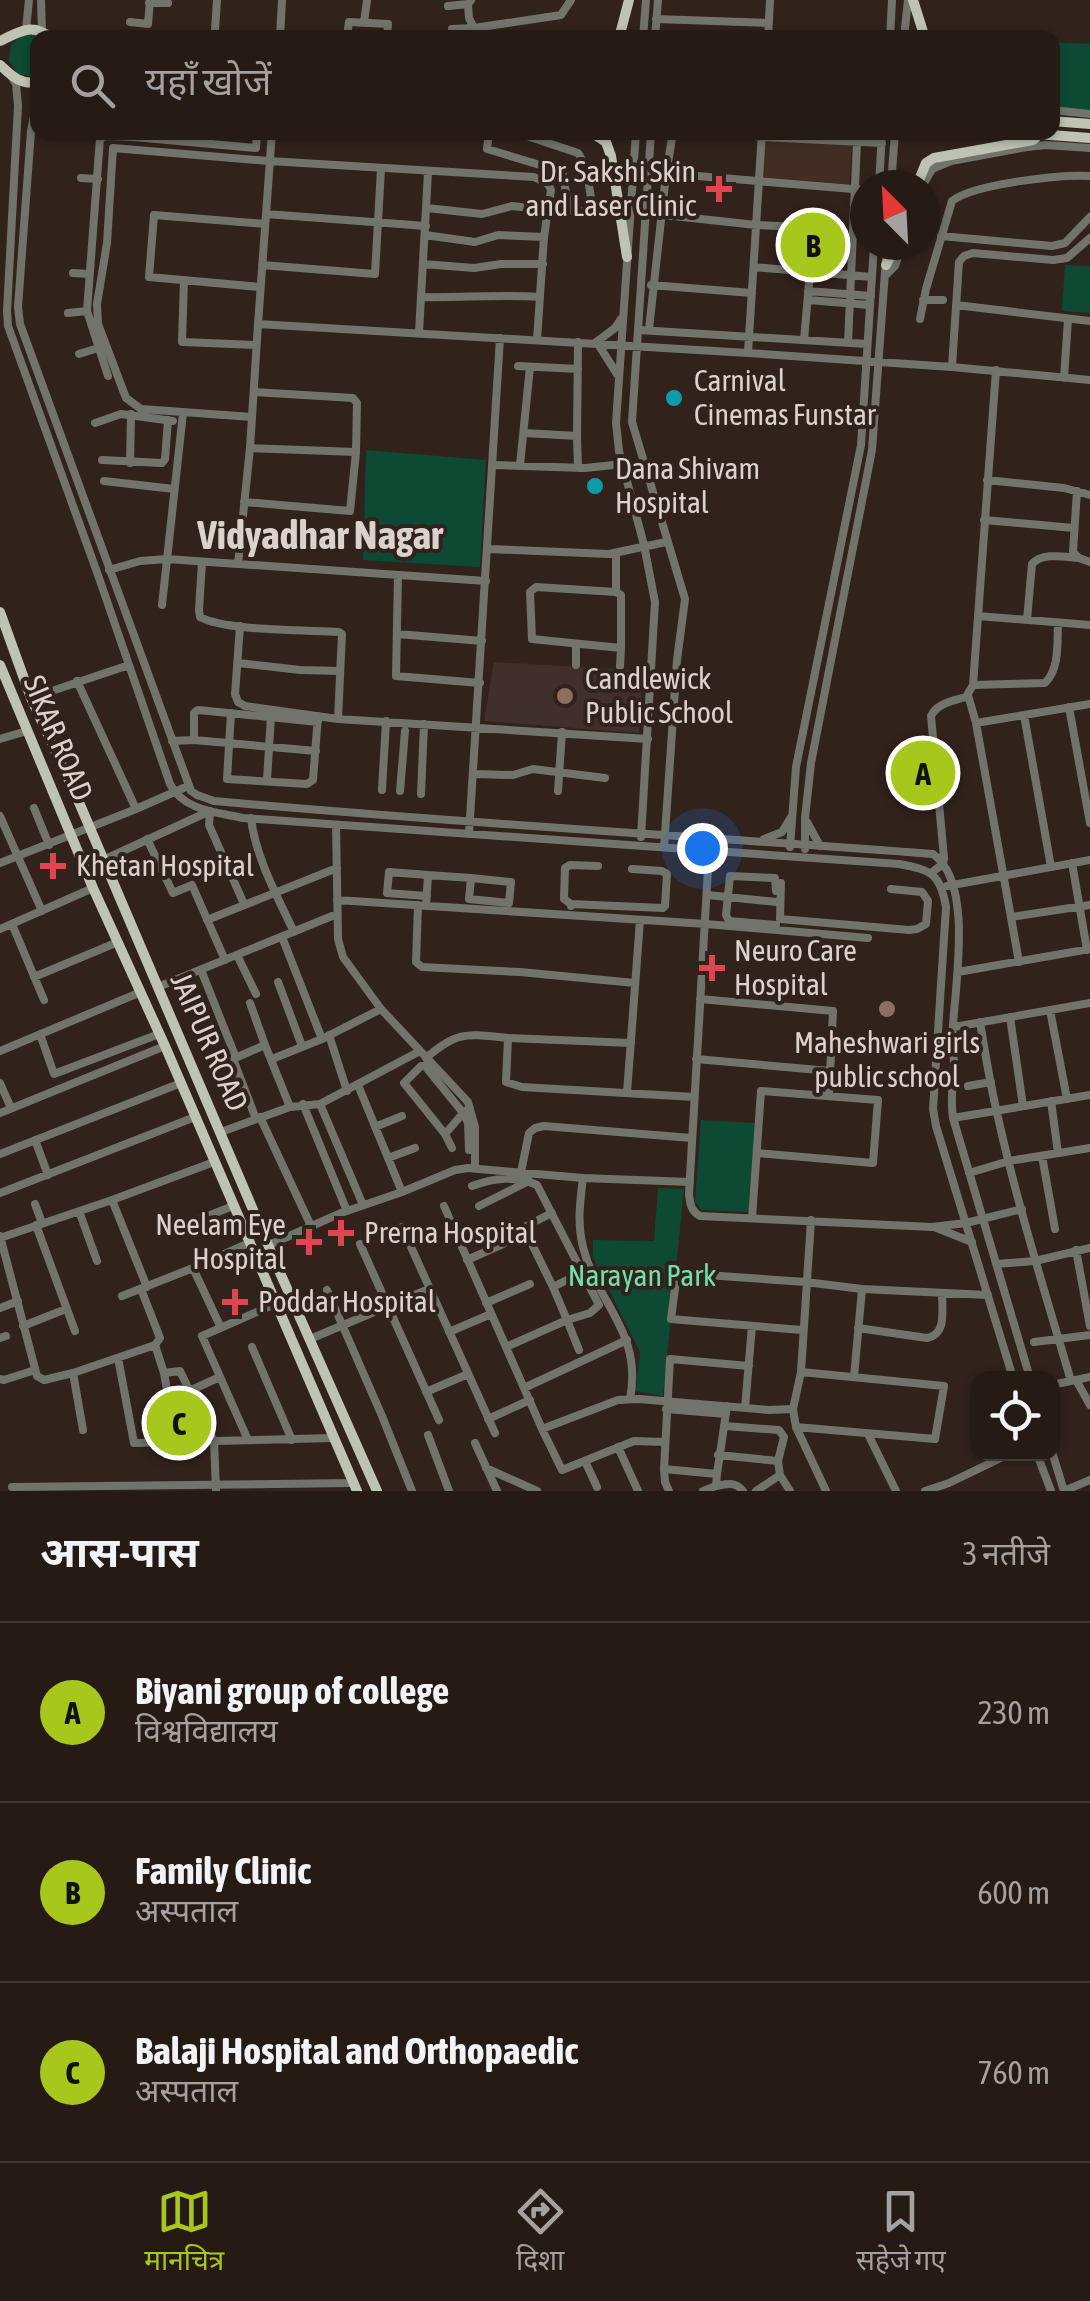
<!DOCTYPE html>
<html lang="hi">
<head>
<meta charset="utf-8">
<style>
  :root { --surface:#261a15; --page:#322722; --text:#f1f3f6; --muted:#a4a1a0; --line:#423834; --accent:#a8c71c }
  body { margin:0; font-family:"Asap Condensed","Noto Sans Devanagari",sans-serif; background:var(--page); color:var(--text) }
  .controls { position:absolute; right:30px; bottom:30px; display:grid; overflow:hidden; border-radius:20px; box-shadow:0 2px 8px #0004 }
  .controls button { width:90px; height:90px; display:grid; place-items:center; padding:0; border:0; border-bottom:2px solid var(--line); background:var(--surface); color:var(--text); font:50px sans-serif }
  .compass { position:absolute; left:850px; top:170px; width:90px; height:90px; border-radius:50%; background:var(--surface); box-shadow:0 2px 8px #0004; rotate:336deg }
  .you { position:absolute; left:702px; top:848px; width:35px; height:35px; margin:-25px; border:8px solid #fff; border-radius:50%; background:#1a73e8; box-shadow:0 0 0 15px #1a73e833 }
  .badge { display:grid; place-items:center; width:65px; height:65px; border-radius:50%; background:var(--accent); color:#111; font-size:32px; font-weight:700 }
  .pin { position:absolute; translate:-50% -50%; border:5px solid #fff; box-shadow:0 2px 10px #0006 }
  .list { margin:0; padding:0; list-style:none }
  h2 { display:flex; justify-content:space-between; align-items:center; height:130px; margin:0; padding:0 40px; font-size:42px }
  h2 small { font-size:32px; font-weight:400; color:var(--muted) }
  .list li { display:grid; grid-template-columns:65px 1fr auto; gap:30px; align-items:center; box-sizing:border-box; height:180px; padding:0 40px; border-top:2px solid var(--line) }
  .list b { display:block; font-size:38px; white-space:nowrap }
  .list p { margin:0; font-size:32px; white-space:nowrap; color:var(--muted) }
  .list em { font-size:32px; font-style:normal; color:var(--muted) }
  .icon { flex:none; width:55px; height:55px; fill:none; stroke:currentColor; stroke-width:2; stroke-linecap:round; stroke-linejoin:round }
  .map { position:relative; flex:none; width:1090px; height:1491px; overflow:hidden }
  .search { position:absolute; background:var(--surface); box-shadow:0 2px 8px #0004; left:30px; right:30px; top:30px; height:110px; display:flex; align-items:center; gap:25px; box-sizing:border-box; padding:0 35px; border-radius:20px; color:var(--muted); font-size:38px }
  .sheet { height:670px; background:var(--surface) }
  nav { display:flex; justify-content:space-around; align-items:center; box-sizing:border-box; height:140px; border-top:2px solid var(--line); background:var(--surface); font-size:28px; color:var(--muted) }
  nav a { display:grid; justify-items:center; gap:5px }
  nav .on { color:var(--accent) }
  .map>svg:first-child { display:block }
  .built { fill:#412d24 }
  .education { fill:#412f2b }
  .green { fill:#0e4933 }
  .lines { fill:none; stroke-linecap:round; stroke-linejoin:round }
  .minor { stroke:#72746c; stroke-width:8 }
  .major { stroke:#bec3b3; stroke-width:10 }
  .health-dot { fill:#e0444e; stroke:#32221c; stroke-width:4 }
  .culture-dot { fill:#0f9aa8; stroke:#32221c; stroke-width:4 }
  .education-dot { fill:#8d6e63; stroke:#32221c; stroke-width:4 }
  .labels { text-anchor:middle; stroke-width:8; stroke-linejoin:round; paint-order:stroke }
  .poi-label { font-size:30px; fill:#dcd2cd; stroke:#32221c; text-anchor:start }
  .street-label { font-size:30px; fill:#dcd2cd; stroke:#32221c }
  .park-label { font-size:30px; fill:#6fdfae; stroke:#32221c }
  .district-label { font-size:40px; font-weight:bold; fill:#dcd2cd; stroke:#32221c }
</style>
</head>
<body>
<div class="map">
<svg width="1090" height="1491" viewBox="0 0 1090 1491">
  <rect width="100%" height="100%" fill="#32221c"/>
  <path class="built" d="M 764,140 L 852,144 L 849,185 L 763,180 Z"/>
  <path class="education" d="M 494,662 L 643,671 L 639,733 L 484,721 Z"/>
  <path class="green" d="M 25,34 L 34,34 L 42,37 L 38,38 L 37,76 L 35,77 L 18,74 L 9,61 L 11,44 Z
    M 1052,42 L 1090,44 L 1090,111 L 1053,109 Z
    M 1065,265 L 1090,266 L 1090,313 L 1062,311 Z
    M 366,450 L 486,460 L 480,567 L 363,560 Z
    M 701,1120 L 755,1123 L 748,1212 L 702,1210 L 695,1202 Z
    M 658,1188 L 684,1189 L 663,1396 L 636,1391 L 640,1352 L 593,1257 L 593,1240 L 654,1241 Z"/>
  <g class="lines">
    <path class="minor" d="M 41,0 L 42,31
      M 471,0 L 468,4 L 469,18 L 474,28 L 561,15 L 571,0
      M 149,3 L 168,3
      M 448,6 L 468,4
      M 656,19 L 769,23
      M 130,22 L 148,24 L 150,0
      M 364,22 L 367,0
      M 26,29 L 29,0
      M 452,29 L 473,28
      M 215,30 L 217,0
      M 280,38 L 282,0
      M 368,38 L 347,36 L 349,22 L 388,24 L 387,38
      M 643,38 L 646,0
      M 655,38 L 658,0
      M 768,38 L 770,0
      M 890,38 L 892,0
      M 904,38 L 908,0
      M 11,76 L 16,84 L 18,106 L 7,311 L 8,326 L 98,575 L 170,784 C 184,811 216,812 243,818 L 899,864 C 931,870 940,873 946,907 L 933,1109 L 936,1126 L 1013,1378
      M 38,96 L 31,131 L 18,307 L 20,324 L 191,791 L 197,795 L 214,801 C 453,823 693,836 933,854 C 976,884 953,995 952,1041 C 952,1048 954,1056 954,1064 C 953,1082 950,1099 953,1118 L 1030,1378
      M 1052,110 L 1090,114
      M 489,132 L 487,149 L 560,171 L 563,175 L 569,211 L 593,211 L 586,166 L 578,153 L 515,132
      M 636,132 L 616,423 L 619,451 L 644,545 L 655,602 L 641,837
      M 651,132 L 632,422 L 685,599 L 677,660 L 664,848
      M 731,132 L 761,137 L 882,143
      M 85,135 L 104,136
      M 649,172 L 865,190
      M 81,178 L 98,179
      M 879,185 L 882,132
      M 891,185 L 895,132
      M 923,185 L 932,169 L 951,161 L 1027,147 L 1046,145 L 1090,148
      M 427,208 L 482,214 L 512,206 L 549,210
      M 646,213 L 756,225 L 821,228
      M 266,214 L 426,226
      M 425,235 L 475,242 L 498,235 L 544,237
      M 941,236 L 1052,246 L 1065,243 L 1090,217
      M 423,264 L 474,268 L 501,264 L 543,264
      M 262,265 L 375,274 L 381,169
      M 754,267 L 872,277
      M 73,273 L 89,274
      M 886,275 L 895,266 L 902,245
      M 184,280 L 182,342 L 256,345
      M 651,285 L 752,293
      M 260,287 L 149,277 L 154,215 L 265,224
      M 808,291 L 871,296
      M 421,297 C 461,298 500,294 540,297
      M 808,300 L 870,305
      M 923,300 L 943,300
      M 956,305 L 1090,321
      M 68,313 L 87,311
      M 920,319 L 926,289 L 952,201 C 973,184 1062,174 1090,176
      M 258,324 L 272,132
      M 649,329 L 666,175 L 673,132
      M 639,330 L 867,344
      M 419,333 L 428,172
      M 804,340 L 810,272
      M 595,343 L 615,328 L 621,319
      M 848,343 L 857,142
      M 598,344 L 617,374
      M 748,353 L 762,132
      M 79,354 L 98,348
      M 518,366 L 578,369
      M 952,367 L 959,262 L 964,256 L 973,253 L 1053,260 L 1067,258 L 1090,238
      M 108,376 L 87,311 L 100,138 L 107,136 L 134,137 L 256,148 L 257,132
      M 1064,378 L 1068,319
      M 252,417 L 141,409 L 126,398 L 98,324 L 97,304 L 107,243 L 113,148 L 269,161 L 534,177 L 548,184 L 551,190 L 544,237 L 537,340
      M 95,423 L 121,414 L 173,421
      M 524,433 L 577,436 L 578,342
      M 577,436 L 578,468
      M 250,448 L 356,452 L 357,403 L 353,398 L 254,392
      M 102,460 L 162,463 L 165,459 L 168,420
      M 130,463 L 131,414
      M 493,465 L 585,468 L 623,464
      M 520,465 L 530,367
      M 987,480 L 1064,488 L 1090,495
      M 104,481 L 174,489
      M 1077,491 L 1073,552 L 1079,558 L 1090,562
      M 244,502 L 350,511 L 356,452
      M 984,520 L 1074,528
      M 489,549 L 609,554 L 666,542
      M 202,562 L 199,610 L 200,617 C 225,631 307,630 339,632 L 342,634 L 338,719
      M 238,564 L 486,581
      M 109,570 L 140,561 L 167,559 L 238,564 L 250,448 L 258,324 L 748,353 L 952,367 L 1090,380
      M 398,575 L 396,676 L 480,683
      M 536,587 L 616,592 L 621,595 L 621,648 L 532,639 L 530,592 Z
      M 616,592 L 616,553
      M 162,605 L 183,413
      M 978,616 L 1090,625
      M 1027,620 L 1032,564 C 1043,552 1064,557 1079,558
      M 240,626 L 235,694 L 238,702 L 245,706 L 338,719 L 648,739
      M 397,634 L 482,641
      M 576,644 L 576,665
      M 239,663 L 300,670 L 340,671
      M 620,666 L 621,648
      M 77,681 L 136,809
      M 973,685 L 1045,683 C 1060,668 1057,643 1058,623
      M 968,695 L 976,723 L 1090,704
      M 31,698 L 129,665
      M 1069,707 L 1090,823
      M 231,713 L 227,779 L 307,784 L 313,780 L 318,716
      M 1024,715 L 1051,867
      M 976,723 L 1019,962
      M 0,739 L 27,731
      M 194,740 L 194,713 L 198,710 L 318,722
      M 172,741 L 194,740 L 316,751
      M 474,774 L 513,775 L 533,769 L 605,778
      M 267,780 L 271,716
      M 382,790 L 386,721
      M 400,791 L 405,731
      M 558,791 L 562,732
      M 421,794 L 424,724
      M 34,808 L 49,845
      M 210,812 L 209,825 L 244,904
      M 0,816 L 42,911
      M 251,818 C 255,856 278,898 294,932
      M 807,822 L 820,846
      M 336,825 L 338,939 L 343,957 L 381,1009 L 468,1102 L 475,1127 L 475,1168
      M 469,834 L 500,338
      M 147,839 L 173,893 L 192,885 L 225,960
      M 764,839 L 782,832 L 791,817
      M 790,847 L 796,767 L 861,445 L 874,245
      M 805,849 L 805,818 L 811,763 L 872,450 L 887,245
      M 709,851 L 689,1194 C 690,1204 691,1211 700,1216 L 932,1227 L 966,1223 L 1022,1209
      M 103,860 L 210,811
      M 0,863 L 136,809 L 188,786
      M 1072,863 L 1087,950
      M 931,873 L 943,864 L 944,858 L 931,716 C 937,703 953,701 966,697 L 973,685 L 996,370
      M 781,883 L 780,919 L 909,930 L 917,929 L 926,924 L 928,901 L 922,892 L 891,889
      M 947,886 L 1090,860
      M 707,895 L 777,902
      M 427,896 L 387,893 L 389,872 L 428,875
      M 337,900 L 706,924 L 868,938
      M 571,904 L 663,908 L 665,906 L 667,874 L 662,871 L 632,869
      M 418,905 L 416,962 L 422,967 L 520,972 L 635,983
      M 426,906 L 428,875 L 471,878 L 469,899 L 509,903 L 511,882 L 471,878
      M 571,906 L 571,904 L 564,899 L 565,868 L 570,865 L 598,866
      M 1011,917 L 1090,905
      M 207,920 L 337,868
      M 12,924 L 44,1000
      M 776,925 L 729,921 L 726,915 L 730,876 L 775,878 L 776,891
      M 0,929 L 93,888
      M 282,937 L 322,1039
      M 237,955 L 256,994
      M 201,970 L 236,1058
      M 958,972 L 1090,949
      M 34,977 L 118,942
      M 278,982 L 302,1046
      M 158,987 L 337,914
      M 700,999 L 833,1011 L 829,1096
      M 250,1003 L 265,1045
      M 1050,1010 L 1067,1099
      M 1010,1017 L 1023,1106
      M 980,1022 C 985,1053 990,1083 997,1113 C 1017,1204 1045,1292 1071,1381
      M 954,1027 L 1090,1003
      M 40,1034 L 54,1074 L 159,1034
      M 329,1035 L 347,1091
      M 631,1043 L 508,1038 L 506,1082 L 522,1087 L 694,1097
      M 0,1051 L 141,992
      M 426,1058 C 458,1030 468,1034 508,1038
      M 272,1059 L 322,1039 L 381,1009
      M 696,1059 L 830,1071
      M 0,1083 L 11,1108
      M 358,1085 L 402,1192
      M 968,1086 L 991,1082
      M 627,1093 L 640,920
      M 1051,1101 L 1058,1153
      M 303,1104 L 347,1211
      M 320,1104 L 363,1205
      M 0,1113 L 165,1046
      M 260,1117 L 311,1226
      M 953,1118 L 1090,1095
      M 256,1119 L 233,1059 L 265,1045 L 290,1107
      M 375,1127 L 402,1116
      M 221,1132 L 290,1107 L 320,1104 L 420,1051
      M 445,1134 L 465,1111
      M 35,1140 L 48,1175
      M 452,1148 L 445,1134 L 404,1083 L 421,1066 L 425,1066 L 464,1114 L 468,1123 L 469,1150
      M 0,1154 L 181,1083
      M 1042,1156 L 1055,1229
      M 388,1158 L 415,1148
      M 521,1172 L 529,1133 L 535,1128 L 544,1126 L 692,1138
      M 969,1173 L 1009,1161 L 1090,1148
      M 583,1178 C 580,1202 577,1223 583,1247 C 597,1304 643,1332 630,1399
      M 472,1186 C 494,1178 515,1175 537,1185 L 599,1305 L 590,1313 L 567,1320 L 579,1350
      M 0,1193 L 195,1117
      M 112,1200 L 147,1287
      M 35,1204 L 42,1223
      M 444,1206 L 542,1429 L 618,1400 L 639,1399 L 769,1410 L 793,1409
      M 479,1206 L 529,1181
      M 79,1211 L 97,1261
      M 552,1213 L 526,1226 L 526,1232 L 553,1287 L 587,1270
      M 752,1218 L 761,1091 L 878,1100 L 873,1163 L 757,1153
      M 811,1220 L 801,1372 L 793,1409 L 796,1427 L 826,1491
      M 36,1225 L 75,1331
      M 402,1227 L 495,1433
      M 934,1227 L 972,1242
      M 170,1231 L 233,1206
      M 0,1236 L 37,1376 L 44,1380 L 73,1373
      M 0,1238 L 112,1200 L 214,1162
      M 360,1244 L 439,1420
      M 269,1245 L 341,1213 L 402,1192 L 455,1170 L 468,1168 L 583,1178 L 690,1182
      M 1076,1250 L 1090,1326
      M 467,1260 L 503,1244
      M 996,1264 L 1035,1261 L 1090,1248
      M 193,1268 L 221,1328
      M 141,1289 L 160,1338 L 155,1345 L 164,1373 L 176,1441
      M 327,1290 L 382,1416 L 412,1491
      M 122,1296 L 193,1268 L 249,1243
      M 486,1303 L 530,1284
      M 0,1308 L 18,1301
      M 23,1326 L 66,1309
      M 858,1328 L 927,1338 C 947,1334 942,1310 942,1293
      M 802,1330 L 671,1319 L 677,1273 L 806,1282 L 862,1289
      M 449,1332 L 491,1314
      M 0,1338 L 6,1336
      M 310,1339 L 429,1289
      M 1034,1342 L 1090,1335
      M 252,1347 L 292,1440
      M 506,1347 L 567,1320 L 553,1287
      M 118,1358 L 134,1443 L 333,1438
      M 164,1373 L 180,1371 L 214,1441 L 216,1491
      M 854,1377 L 862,1289 L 988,1295
      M 0,1379 L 4,1380 L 35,1370
      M 1076,1380 L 1090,1405
      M 1052,1385 L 1090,1377
      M 524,1388 L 627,1340
      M 189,1391 L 220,1377
      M 426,1392 L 468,1374
      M 745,1408 L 752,1326
      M 666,1409 L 726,1414
      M 488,1419 L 530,1400
      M 796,1427 L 935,1439 L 944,1386 L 801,1372
      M 542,1429 L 562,1470 L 634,1441 L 665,1442
      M 83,1430 L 73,1373 L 155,1345
      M 868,1434 L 896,1491
      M 428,1435 L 449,1491
      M 248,1440 L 202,1336 L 275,1304
      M 475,1443 L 497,1491
      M 618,1447 L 638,1491
      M 1052,1452 L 1064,1491
      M 1037,1454 L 1051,1491
      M 718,1455 L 778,1461 L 784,1437 L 779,1430 L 725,1426
      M 585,1461 L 597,1487
      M 778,1461 L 780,1475 L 790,1491
      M 486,1468 L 537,1491
      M 664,1469 L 717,1474 L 716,1486 L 703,1491
      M 717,1474 L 727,1406
      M 716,1486 C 727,1484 735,1481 743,1491
      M 12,1487 L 353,1483
      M 669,1491 L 665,1482 L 664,1469 L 670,1359 L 749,1366
      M 756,1491 L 780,1475
      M 925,1491 L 949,1483 L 1007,1455
      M 1064,1491 L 1090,1480"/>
    <path class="major" d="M 913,0 L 925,38
      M 619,38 L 629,0
      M 0,41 C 19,32 32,22 51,38
      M 0,65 C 12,76 20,85 38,82
      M 1052,121 L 1090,124
      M 591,132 L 606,142 L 611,156 L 627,257
      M 1011,132 L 1090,138
      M 917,185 L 926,163 L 934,158 L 1033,140 L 1040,134
      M 886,265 L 896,245
      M 0,612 L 31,698 L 81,807 L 277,1266 L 377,1491
      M 0,665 L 93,888 L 165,1046 L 357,1491"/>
  </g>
  <g class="health-dot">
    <path d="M714 174h10v10h10v10h-10v10h-10v-10h-10v-10h10z"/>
    <path d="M48 851h10v10h10v10h-10v10h-10v-10h-10v-10h10z"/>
    <path d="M707 953h10v10h10v10h-10v10h-10v-10h-10v-10h10z"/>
    <path d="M336 1218h10v10h10v10h-10v10h-10v-10h-10v-10h10z"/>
    <path d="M304 1227h10v10h10v10h-10v10h-10v-10h-10v-10h10z"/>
    <path d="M230 1287h10v10h10v10h-10v10h-10v-10h-10v-10h10z"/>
  </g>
  <g class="culture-dot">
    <circle cx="674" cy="398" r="10"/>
    <circle cx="595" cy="486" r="10"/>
  </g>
  <g class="education-dot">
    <circle cx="565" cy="696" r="10"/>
    <circle cx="887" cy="1009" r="10"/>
  </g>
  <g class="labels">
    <g class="poi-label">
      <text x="696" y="182" text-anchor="end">Dr. Sakshi Skin<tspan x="696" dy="34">and Laser Clinic</tspan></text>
      <text x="694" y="391">Carnival<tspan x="694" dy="34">Cinemas Funstar</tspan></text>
      <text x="615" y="479">Dana Shivam<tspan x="615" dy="34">Hospital</tspan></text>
      <text x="585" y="689">Candlewick<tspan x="585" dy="34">Public School</tspan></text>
      <text x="76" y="876">Khetan Hospital</text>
      <text x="734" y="961">Neuro Care<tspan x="734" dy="34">Hospital</tspan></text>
      <text x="887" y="1053" text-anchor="middle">Maheshwari girls<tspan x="887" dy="34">public school</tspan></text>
      <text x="286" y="1235" text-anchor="end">Neelam Eye<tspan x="286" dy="34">Hospital</tspan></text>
      <text x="364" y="1243">Prerna Hospital</text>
      <text x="258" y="1312">Poddar Hospital</text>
    </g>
    <g class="street-label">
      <text transform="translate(58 738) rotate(67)" y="10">SIKAR ROAD</text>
      <text transform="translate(209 1042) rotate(66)" y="10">JAIPUR ROAD</text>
    </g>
    <g class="park-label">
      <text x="642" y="1286">Narayan Park</text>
    </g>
    <g class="district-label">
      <text x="320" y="549">Vidyadhar Nagar</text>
    </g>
  </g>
</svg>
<div class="controls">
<button><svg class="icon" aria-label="locate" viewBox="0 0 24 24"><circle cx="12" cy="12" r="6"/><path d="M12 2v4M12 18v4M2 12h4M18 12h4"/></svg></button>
</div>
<svg class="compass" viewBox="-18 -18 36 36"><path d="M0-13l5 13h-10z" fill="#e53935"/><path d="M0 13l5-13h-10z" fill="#a4a1a0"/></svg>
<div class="you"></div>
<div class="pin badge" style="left:923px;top:773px">A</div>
<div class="pin badge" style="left:813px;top:245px">B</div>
<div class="pin badge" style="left:179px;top:1423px">C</div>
<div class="search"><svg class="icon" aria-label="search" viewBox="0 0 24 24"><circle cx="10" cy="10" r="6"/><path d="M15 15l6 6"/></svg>यहाँ खोजें</div>
</div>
<section class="sheet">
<h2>आस-पास<small>3 नतीजे</small></h2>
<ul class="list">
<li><span class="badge">A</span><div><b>Biyani group of college</b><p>विश्वविद्यालय</p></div><em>230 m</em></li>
<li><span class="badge">B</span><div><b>Family Clinic</b><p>अस्पताल</p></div><em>600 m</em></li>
<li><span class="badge">C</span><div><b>Balaji Hospital and Orthopaedic</b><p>अस्पताल</p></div><em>760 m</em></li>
</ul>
</section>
<nav>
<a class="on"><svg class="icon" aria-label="map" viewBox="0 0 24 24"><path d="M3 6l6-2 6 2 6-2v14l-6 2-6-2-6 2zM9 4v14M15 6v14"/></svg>मानचित्र</a>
<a><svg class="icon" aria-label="directions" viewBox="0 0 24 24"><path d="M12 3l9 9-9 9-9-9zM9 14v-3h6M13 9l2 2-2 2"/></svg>दिशा</a>
<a><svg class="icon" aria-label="saved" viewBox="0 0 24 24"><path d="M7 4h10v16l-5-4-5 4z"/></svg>सहेजे गए</a>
</nav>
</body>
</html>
